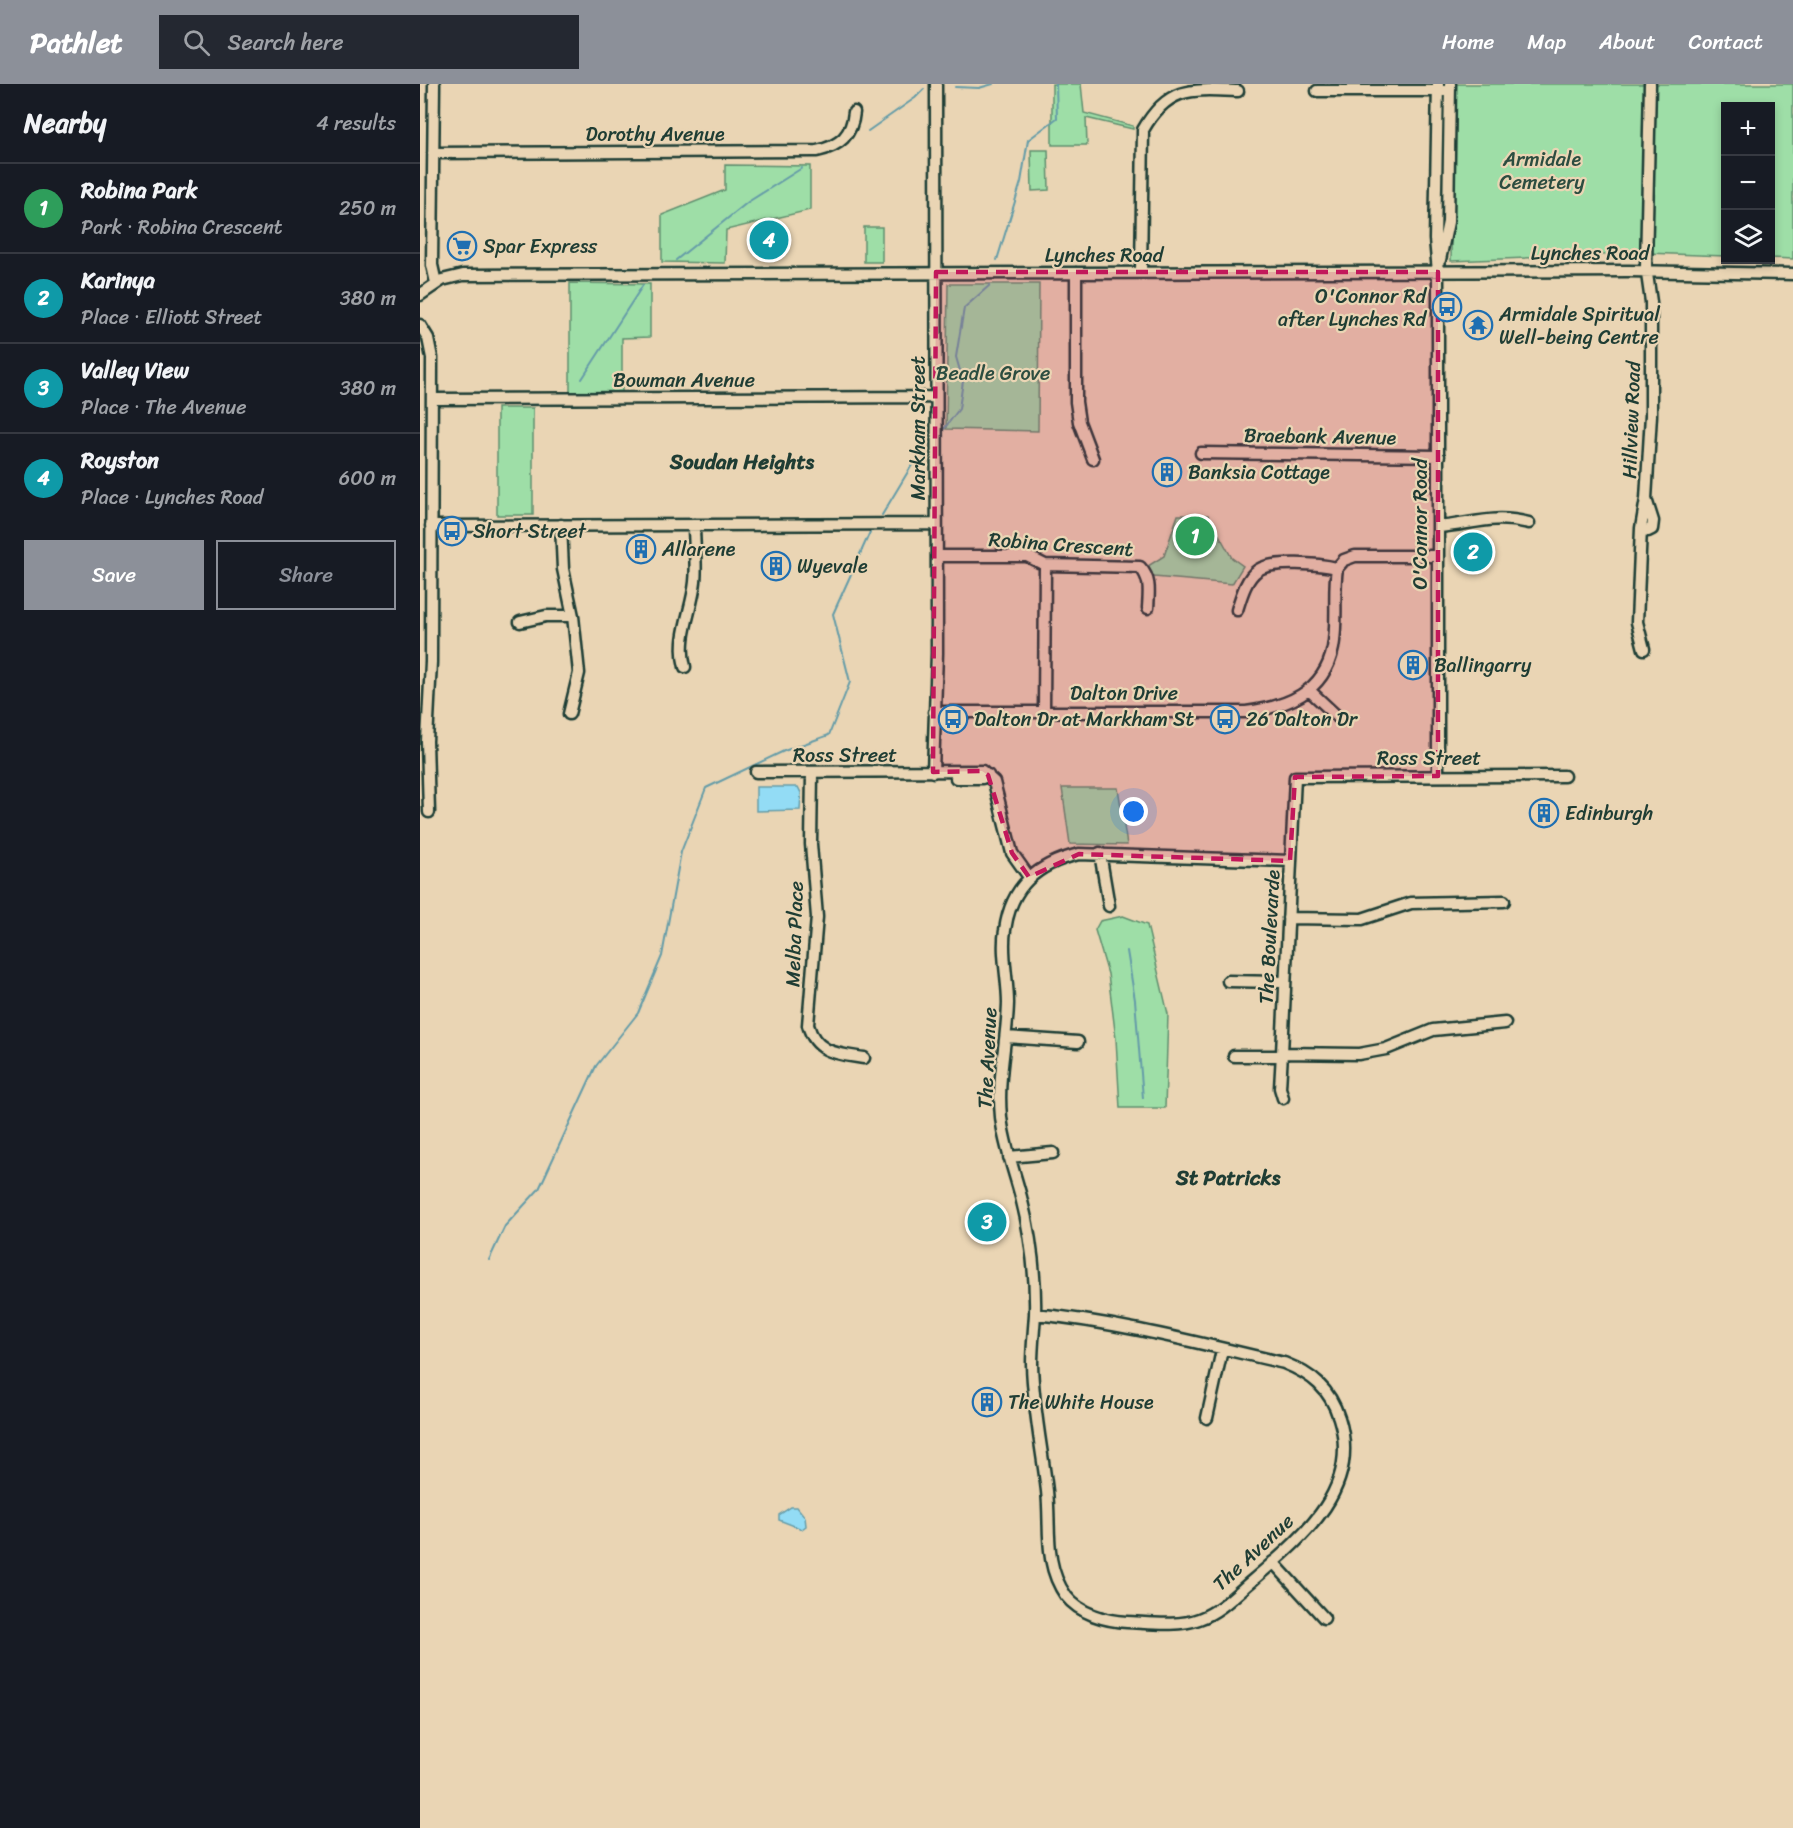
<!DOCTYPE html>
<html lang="en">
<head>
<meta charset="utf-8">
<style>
  :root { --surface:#171b24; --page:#242831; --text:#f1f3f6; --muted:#9ea1a6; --line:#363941; --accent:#8c9099 }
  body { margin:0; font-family:Sriracha,sans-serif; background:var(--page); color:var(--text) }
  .controls { position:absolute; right:18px; top:18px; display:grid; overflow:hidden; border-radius:0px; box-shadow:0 3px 9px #0003 }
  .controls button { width:54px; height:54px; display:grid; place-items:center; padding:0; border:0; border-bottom:2px solid var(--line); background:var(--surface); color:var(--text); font:30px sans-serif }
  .you { position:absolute; left:714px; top:728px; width:21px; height:21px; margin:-15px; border:4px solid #fff; border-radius:50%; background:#1a73e8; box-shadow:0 0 0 9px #1a73e833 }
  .badge { display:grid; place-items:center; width:39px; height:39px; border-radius:50%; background:var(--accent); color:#fff; font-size:20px; font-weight:700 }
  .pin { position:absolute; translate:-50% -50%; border:3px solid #fff; box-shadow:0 2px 6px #0006 }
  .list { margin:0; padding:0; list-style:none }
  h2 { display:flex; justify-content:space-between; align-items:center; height:78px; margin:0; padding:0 24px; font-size:26px }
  h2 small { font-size:20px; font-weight:400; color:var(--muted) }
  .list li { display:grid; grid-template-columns:39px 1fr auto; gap:18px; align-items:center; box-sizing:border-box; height:90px; padding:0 24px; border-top:2px solid var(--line) }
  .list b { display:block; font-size:22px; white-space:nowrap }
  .list p { margin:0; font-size:20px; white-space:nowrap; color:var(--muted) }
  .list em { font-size:20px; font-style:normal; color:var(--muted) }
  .actions { display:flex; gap:12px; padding:18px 24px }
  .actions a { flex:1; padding:14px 0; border:2px solid var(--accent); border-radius:0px; text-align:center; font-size:21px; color:var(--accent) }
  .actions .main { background:var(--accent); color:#fff }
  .icon { flex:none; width:33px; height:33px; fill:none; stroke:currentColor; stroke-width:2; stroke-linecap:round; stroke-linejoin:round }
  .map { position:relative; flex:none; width:1373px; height:1744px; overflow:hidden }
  header { display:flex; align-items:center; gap:36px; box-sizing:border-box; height:84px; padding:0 30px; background:var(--accent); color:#fff }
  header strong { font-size:28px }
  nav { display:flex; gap:33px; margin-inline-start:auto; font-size:21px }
  .search { width:420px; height:54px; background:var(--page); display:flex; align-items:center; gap:15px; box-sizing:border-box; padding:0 21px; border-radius:0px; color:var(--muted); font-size:22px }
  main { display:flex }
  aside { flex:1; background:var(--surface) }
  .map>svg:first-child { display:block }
  .green { fill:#9edea7; stroke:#5e8e6e; stroke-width:1.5 }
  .water { fill:#93dcf5; stroke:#659ca8; stroke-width:1.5 }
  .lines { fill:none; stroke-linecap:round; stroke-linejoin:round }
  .stream { stroke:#659ca8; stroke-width:2 }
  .minor-casing { stroke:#1f3d34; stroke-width:15 }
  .minor { stroke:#ead5b4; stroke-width:10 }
  .marked { fill:#c2185b; fill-opacity:0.2; stroke:#c2185b; stroke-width:4.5; stroke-dasharray:12 8; stroke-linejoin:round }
  .labels { text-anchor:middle; stroke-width:4.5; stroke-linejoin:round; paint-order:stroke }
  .street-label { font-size:20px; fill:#1f3d34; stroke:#ead5b4 }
  .park-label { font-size:20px; fill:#2c4d40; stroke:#ead5b4 }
  .poi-label { font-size:20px; fill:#1f3d34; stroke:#ead5b4; text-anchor:start }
  .neighbourhood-label { font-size:21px; font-weight:bold; fill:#1f3d34; stroke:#ead5b4 }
</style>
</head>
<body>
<header>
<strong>Pathlet</strong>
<div class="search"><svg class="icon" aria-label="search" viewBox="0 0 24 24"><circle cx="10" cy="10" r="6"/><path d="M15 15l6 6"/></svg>Search here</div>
<nav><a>Home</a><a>Map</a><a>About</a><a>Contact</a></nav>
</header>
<main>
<aside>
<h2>Nearby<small>4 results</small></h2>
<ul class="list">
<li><span class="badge" style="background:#2e9e5b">1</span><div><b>Robina Park</b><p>Park · Robina Crescent</p></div><em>250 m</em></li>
<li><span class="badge" style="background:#0f9aa8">2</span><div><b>Karinya</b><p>Place · Elliott Street</p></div><em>380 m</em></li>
<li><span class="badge" style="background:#0f9aa8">3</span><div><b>Valley View</b><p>Place · The Avenue</p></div><em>380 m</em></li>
<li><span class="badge" style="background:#0f9aa8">4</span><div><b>Royston</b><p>Place · Lynches Road</p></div><em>600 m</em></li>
</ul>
<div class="actions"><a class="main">Save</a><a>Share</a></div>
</aside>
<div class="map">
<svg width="1373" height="1744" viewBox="0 0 1373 1744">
  <rect width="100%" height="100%" fill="#ead5b4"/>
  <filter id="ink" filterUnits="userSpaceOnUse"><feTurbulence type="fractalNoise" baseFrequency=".0167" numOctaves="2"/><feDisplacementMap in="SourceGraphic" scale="12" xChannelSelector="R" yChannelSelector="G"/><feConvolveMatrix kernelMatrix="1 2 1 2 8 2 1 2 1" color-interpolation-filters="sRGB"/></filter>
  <g filter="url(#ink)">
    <path class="green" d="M 632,0 L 661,0 L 664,29 L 713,42 L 713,45 L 666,34 L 667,61 L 632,61 Z
      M 1033,0 L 1373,0 L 1373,175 L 1351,174 L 1350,22 L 1306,22 L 1305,172 L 1226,169 L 1031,177 Z
      M 611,66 L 628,66 L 629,106 L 612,107 Z
      M 305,81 L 390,82 L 390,126 L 306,146 L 305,179 L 242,178 L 242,131 L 305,106 Z
      M 444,143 L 462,143 L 462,178 L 444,178 Z
      M 150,199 L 230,200 L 230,253 L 202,254 L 202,308 L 150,308 Z
      M 528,200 L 619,200 L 618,347 L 526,345 Z
      M 77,324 L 113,324 L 113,431 L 77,431 Z
      M 758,431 L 788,431 L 812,474 L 823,482 L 812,500 L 734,493 L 728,482 L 744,472 Z
      M 642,704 L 698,704 L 707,761 L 650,760 Z
      M 703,832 L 727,841 L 748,930 L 745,1024 L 700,1024 L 696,955 L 688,890 L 675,846 L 680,837 Z"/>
    <path class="water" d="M 336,703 L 378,703 L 381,709 L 380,726 L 336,727 Z
      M 371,1423 L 377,1423 L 385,1433 L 386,1442 L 382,1445 L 359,1436 L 359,1431 Z"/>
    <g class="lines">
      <path class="stream" d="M 535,3 L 559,4 L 573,0
        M 448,47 L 495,14 L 504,5
        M 256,176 L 328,118 L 382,84
        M 577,176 L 601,98 L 608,56 L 637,34 L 636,0
        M 162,295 L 223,201
        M 524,345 L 539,325 L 543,297 L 536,273 L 544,224 L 570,201
        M 462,431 L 492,381 L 506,363
        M 707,867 L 715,916 L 723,1014
        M 69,1176 L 85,1142 L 119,1105 L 176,982 L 218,929 L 242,872 L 261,768 L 286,704 L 364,667 L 409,651 L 430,598 L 413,530 L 450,448"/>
      <g class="minor-casing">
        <path id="minor" d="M 14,0 L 12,181 L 16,199
          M 897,7 L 1024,7
          M 13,69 L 397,67 C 420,62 432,51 434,28
          M 1020,176 L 1028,138 L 1030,0
          M 656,189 L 656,318 L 659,338 L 673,375
          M 721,189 L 723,46 C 748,2 771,5 818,7
          M 0,211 L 22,196 L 43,191 L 1209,187 L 1373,190
          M 0,241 L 8,254 L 12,274 L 11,578 L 7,657 L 9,728
          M 12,315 L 516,313
          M 781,369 L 1019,372
          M 1226,415 L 1233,437 L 1232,445 L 1228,447 L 1221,444 L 1226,415 L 1231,331 L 1231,218 L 1226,183 L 1230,0
          M 141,441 L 143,485 L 153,532 L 159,589 L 149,630
          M 11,442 L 516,440
          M 1018,443 C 1053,440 1073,430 1109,439
          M 1221,444 L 1217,538 L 1224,565
          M 517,472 L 607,472 L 625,481 L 720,483 C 731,495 729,507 728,524
          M 917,484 L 924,476 L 935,472 L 1018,472
          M 817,526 C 821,513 826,494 838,486 C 853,476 900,480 917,484
          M 100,538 L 126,532 L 153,532
          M 265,583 C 257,553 272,527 275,498 C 277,480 274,460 274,441
          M 889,606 L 921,636
          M 624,627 L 625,481
          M 514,628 L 826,628 C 866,623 904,609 913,564 C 918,537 913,510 917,484
          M 336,688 L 562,687 L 574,698 L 592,769 L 609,793
          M 513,688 L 517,569 L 516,0
          M 392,689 L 391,760 L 397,833 L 388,941 C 396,970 419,970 444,974
          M 1018,692 L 1018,188 L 1015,155 L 1018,0
          M 536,694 L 562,694 L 568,691
          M 680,769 L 689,822
          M 868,834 L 942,835 L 991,819 L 1084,817
          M 808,897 L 864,898
          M 586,953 L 658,958
          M 862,969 L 939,970 L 966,965 L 1013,946 L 1085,939
          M 814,972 L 861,972
          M 863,1014 L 860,1004 L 862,969 L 875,693 L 1144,692
          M 589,1073 L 633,1069
          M 615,1230 C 699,1238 782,1260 864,1279 C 892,1290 910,1305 919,1334 C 942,1405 883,1453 834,1495 C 817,1509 801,1527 779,1535 C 758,1543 730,1539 707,1538 C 686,1537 660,1530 646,1512 C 623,1480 631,1443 627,1407 C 622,1365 613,1323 612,1280 C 612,1264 614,1247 615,1230 Z
          M 615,1230 C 616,1190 611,1152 601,1113 C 594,1086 584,1061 581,1033 C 577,994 587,958 588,919 C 588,895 581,869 585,846 C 591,802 617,780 659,770 L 870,777
          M 787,1334 L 802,1266
          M 853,1478 L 904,1534"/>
      </g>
      <use href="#minor" class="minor"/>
    </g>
  </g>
  <path class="marked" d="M 516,188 L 1018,188 L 1018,692 L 875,693 L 870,777 L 659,770 L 609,793 L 592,769 L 568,691 L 562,687 L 513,688 Z"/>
  <defs>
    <g id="supermarket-ring" transform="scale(1.5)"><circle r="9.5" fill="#ead5b4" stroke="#1f6fb2" stroke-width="1.5"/><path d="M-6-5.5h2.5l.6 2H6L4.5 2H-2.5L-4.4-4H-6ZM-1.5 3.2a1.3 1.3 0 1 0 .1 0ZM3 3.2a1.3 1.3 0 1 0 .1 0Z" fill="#1f6fb2"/></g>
    <g id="bus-ring" transform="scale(1.5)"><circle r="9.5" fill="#ead5b4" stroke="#1f6fb2" stroke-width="1.5"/><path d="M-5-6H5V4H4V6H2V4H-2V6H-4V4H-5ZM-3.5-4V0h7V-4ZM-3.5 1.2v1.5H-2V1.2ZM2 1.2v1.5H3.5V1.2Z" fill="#1f6fb2"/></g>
    <g id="temple-ring" transform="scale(1.5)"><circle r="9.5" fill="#ead5b4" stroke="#1f6fb2" stroke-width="1.5"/><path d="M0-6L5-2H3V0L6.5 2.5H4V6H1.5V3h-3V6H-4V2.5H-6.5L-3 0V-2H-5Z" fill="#1f6fb2"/></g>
    <g id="building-ring" transform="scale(1.5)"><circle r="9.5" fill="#ead5b4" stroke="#1f6fb2" stroke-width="1.5"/><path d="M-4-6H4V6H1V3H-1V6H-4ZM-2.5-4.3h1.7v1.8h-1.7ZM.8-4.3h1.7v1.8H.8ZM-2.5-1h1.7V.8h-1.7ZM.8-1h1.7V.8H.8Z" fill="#1f6fb2"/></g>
  </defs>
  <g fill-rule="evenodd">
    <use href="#supermarket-ring" x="42" y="162"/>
    <use href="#bus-ring" x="1027" y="223"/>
    <use href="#temple-ring" x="1058" y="241"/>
    <use href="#building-ring" x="747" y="388"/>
    <use href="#bus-ring" x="32" y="447"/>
    <use href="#building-ring" x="221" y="465"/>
    <use href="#building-ring" x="356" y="482"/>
    <use href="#building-ring" x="993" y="581"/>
    <use href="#bus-ring" x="533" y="635"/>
    <use href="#bus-ring" x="805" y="635"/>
    <use href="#building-ring" x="1124" y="729"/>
    <use href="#building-ring" x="567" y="1318"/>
  </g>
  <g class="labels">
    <g class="street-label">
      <text x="235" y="57">Dorothy Avenue</text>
      <text x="1170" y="176">Lynches Road</text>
      <text x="684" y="178">Lynches Road</text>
      <text x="264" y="303">Bowman Avenue</text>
      <text transform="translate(1211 336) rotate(-88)" y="7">Hillview Road</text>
      <text transform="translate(498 344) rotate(-90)" y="7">Markham Street</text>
      <text transform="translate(900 352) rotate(1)" y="7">Braebank Avenue</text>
      <text transform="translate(1000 440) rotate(-90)" y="7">O'Connor Road</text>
      <text transform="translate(641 460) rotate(4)" y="7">Robina Crescent</text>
      <text x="704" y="616">Dalton Drive</text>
      <text x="425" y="678">Ross Street</text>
      <text x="1009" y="681">Ross Street</text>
      <text transform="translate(374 850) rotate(-88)" y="7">Melba Place</text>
      <text transform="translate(849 853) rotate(-87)" y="7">The Boulevarde</text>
      <text transform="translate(567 974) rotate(-87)" y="7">The Avenue</text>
      <text transform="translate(833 1468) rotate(-43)" y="7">The Avenue</text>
    </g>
    <g class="park-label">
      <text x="1122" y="82">Armidale<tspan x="1122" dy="23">Cemetery</tspan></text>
      <text x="573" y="296">Beadle Grove</text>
    </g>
    <g class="poi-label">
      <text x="63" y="169">Spar Express</text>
      <text x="1006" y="219" text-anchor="end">O'Connor Rd<tspan x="1006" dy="23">after Lynches Rd</tspan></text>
      <text x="1079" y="237">Armidale Spiritual<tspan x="1079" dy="23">Well-being Centre</tspan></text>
      <text x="768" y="395">Banksia Cottage</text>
      <text x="53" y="454">Short Street</text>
      <text x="242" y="472">Allarene</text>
      <text x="377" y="489">Wyevale</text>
      <text x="1014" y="588">Ballingarry</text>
      <text x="554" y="642">Dalton Dr at Markham St</text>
      <text x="826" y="642">26 Dalton Dr</text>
      <text x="1145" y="736">Edinburgh</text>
      <text x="588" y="1325">The White House</text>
    </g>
    <g class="neighbourhood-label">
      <text x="322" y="385">Soudan Heights</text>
      <text x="808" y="1101">St Patricks</text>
    </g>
  </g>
</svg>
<div class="controls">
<button>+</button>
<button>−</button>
<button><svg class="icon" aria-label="layers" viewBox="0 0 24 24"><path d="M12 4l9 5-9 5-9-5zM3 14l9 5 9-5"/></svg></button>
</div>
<div class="you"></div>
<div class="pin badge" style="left:775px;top:452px;background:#2e9e5b">1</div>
<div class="pin badge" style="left:1053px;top:468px;background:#0f9aa8">2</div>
<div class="pin badge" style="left:567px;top:1138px;background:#0f9aa8">3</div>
<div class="pin badge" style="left:349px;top:156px;background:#0f9aa8">4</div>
</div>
</main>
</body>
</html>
